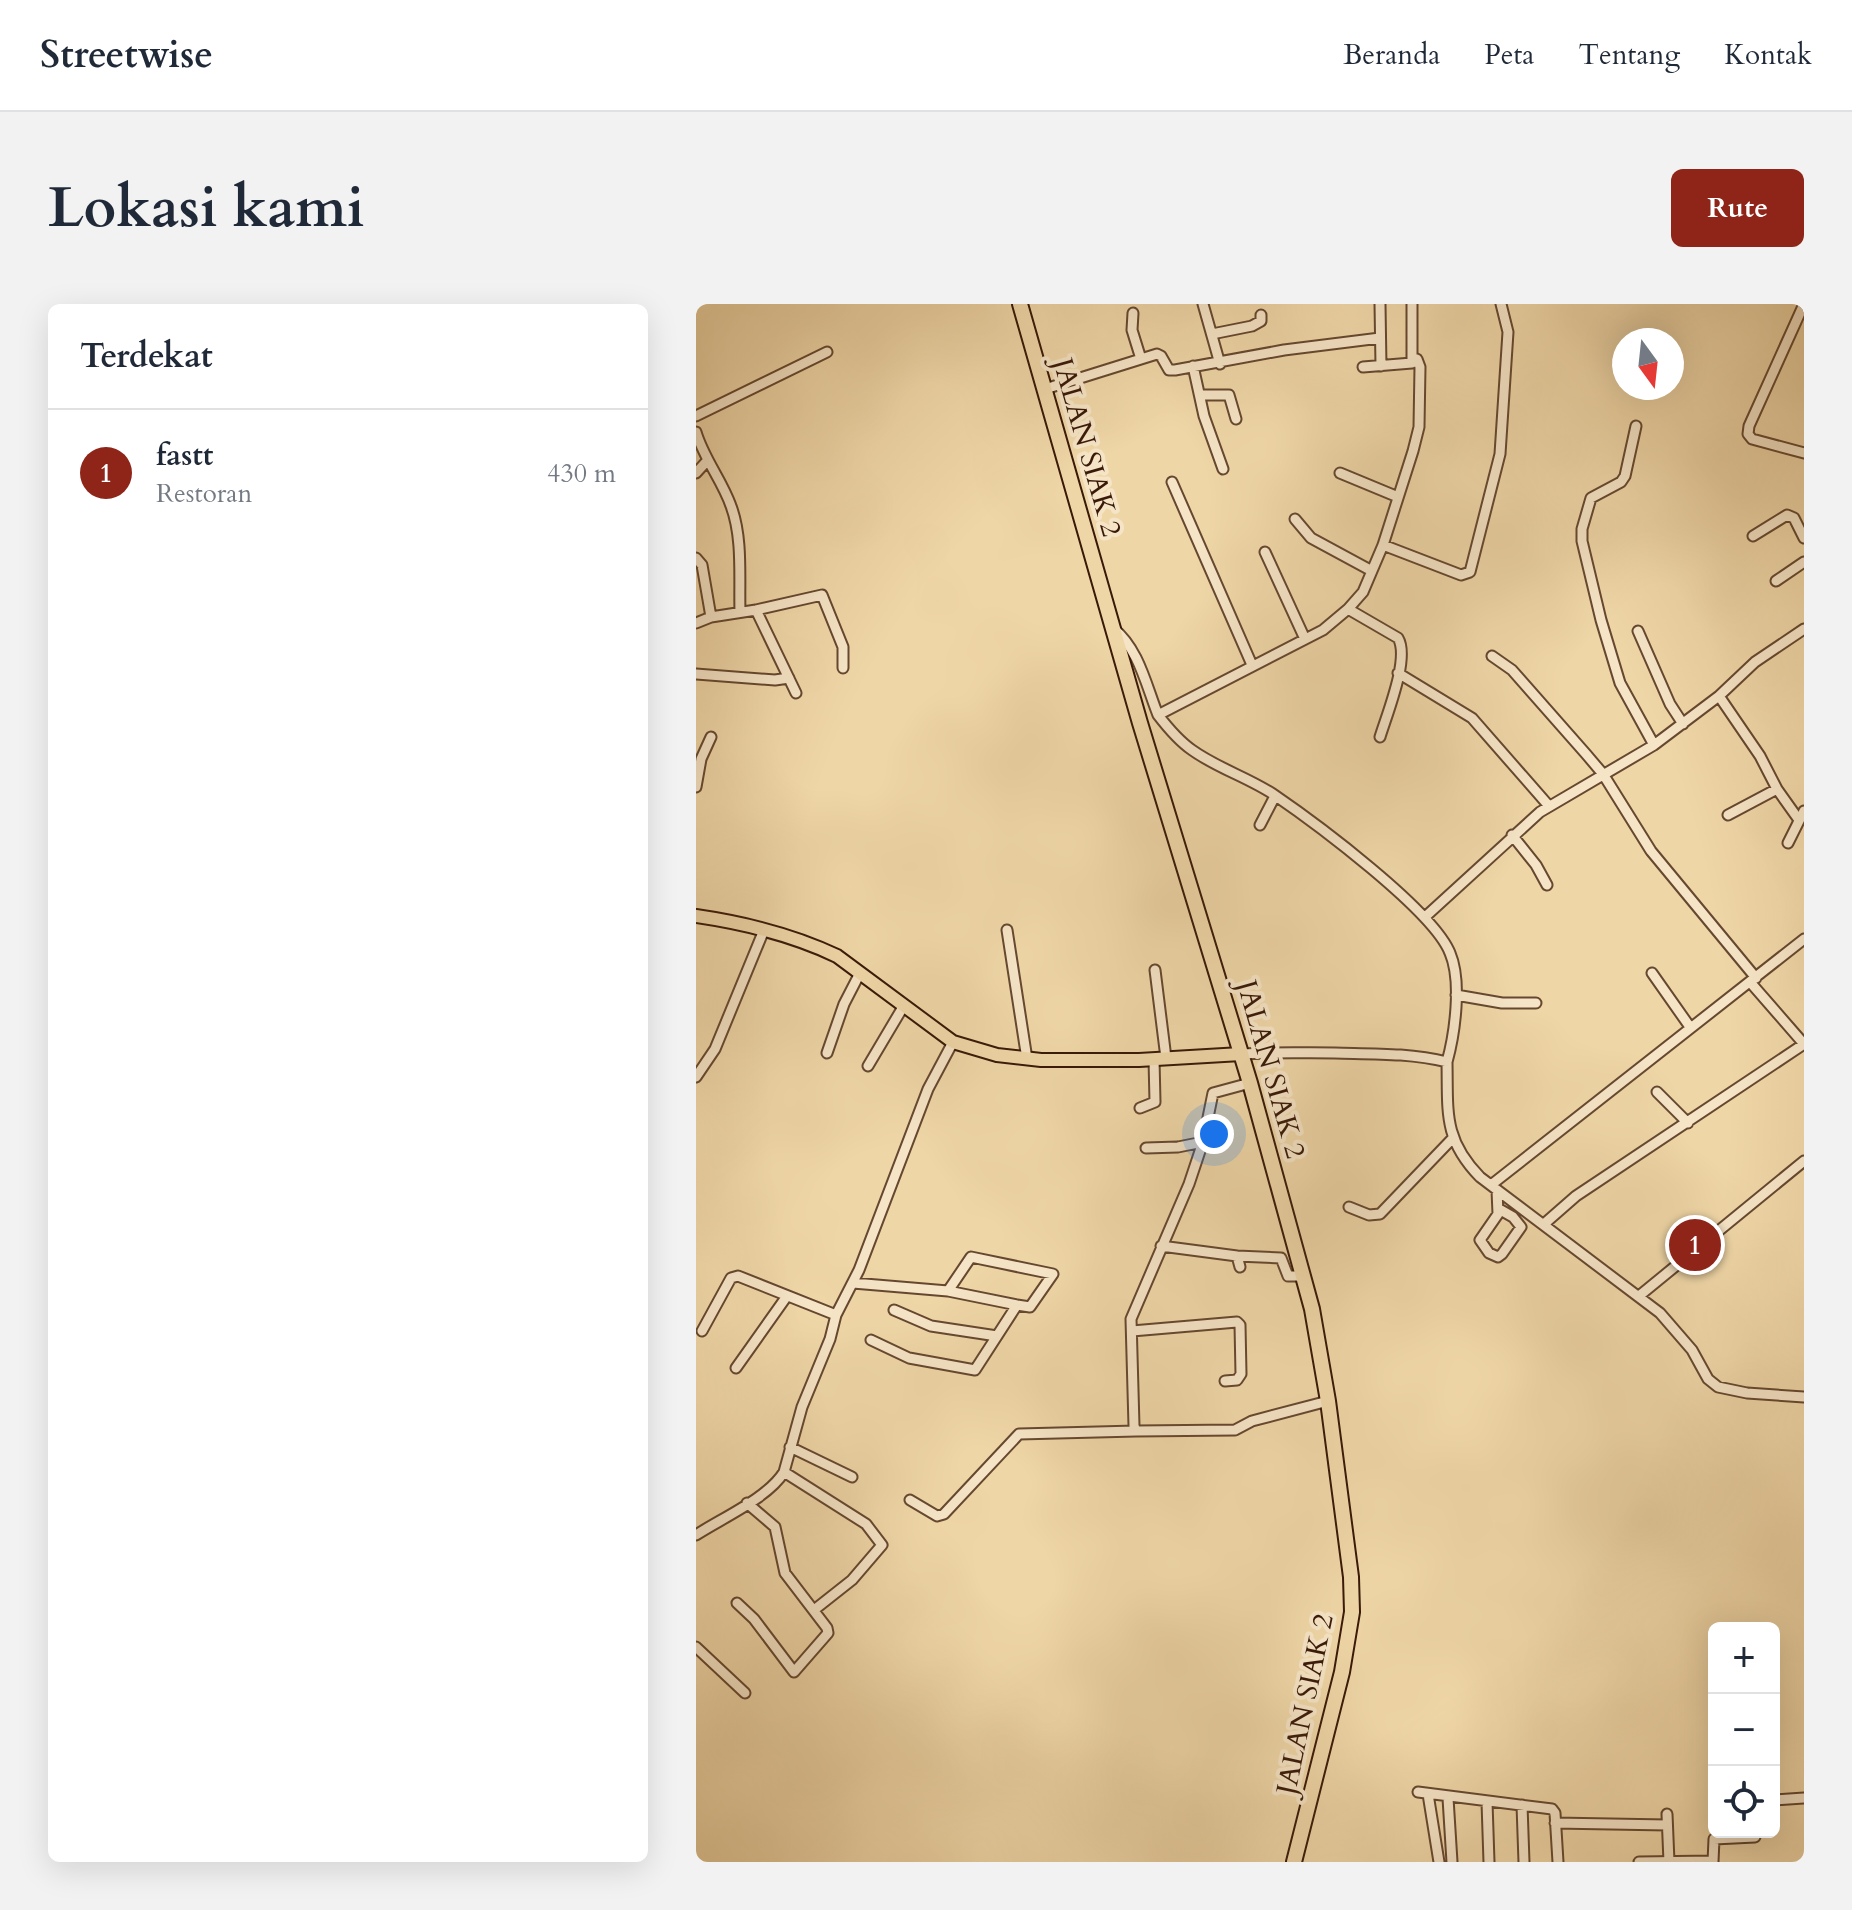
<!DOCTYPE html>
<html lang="id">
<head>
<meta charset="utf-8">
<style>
  :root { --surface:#fff; --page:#f2f2f3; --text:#1f2937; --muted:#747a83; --line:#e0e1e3; --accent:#8f2418 }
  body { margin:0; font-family:Cardo,serif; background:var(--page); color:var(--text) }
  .controls { position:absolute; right:24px; bottom:24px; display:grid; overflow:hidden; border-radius:12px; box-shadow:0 8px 32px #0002 }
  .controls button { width:72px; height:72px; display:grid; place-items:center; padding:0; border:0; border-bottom:2px solid var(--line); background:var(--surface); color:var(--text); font:40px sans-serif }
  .compass { position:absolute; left:916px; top:24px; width:72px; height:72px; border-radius:50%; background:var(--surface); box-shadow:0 8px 32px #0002; rotate:165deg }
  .you { position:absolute; left:518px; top:830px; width:28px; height:28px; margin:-20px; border:6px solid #fff; border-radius:50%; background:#1a73e8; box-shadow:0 0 0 12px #1a73e833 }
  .badge { display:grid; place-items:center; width:52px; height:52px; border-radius:50%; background:var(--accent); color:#fff; font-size:26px; font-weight:700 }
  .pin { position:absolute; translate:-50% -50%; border:4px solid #fff; box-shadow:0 2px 8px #0006 }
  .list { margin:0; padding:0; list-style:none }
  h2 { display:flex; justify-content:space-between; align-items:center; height:104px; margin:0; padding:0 32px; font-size:34px }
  h2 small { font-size:26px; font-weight:400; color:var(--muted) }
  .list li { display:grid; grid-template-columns:52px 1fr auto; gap:24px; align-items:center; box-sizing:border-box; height:128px; padding:0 32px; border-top:2px solid var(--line) }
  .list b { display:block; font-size:30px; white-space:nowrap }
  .list p { margin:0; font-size:26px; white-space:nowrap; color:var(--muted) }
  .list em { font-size:26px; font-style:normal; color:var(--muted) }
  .icon { flex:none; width:44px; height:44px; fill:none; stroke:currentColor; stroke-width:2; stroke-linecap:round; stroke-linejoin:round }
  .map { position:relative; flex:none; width:1108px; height:1558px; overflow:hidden; border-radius:12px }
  header { display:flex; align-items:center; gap:48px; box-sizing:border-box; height:112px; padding:0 40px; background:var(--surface); border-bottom:2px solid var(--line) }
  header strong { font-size:38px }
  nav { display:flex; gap:44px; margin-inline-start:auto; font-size:28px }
  .intro { display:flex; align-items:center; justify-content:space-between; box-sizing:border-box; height:192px; padding:0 48px }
  h1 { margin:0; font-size:56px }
  .button { padding:20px 36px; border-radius:12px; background:var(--accent); color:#fff; font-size:28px; font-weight:700 }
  main { display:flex; gap:48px; padding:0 48px }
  aside { flex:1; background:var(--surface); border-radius:12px; box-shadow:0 8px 32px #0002 }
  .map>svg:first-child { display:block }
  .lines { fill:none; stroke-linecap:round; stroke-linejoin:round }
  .minor-casing { stroke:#664830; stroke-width:13 }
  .major-casing { stroke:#391908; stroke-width:16 }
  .highway-casing { stroke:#391908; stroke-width:18 }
  .minor { stroke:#f5e4c6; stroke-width:9 }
  .major { stroke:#efd6a7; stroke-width:12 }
  .highway { stroke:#efd6a7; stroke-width:14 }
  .labels { text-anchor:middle; stroke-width:8; stroke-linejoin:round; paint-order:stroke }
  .street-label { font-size:28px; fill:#391908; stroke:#f5e4c6 }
</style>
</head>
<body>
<header>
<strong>Streetwise</strong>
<nav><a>Beranda</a><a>Peta</a><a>Tentang</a><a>Kontak</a></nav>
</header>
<div class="intro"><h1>Lokasi kami</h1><a class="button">Rute</a></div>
<main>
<aside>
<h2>Terdekat<small></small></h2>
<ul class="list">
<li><span class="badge">1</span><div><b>fastt</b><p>Restoran</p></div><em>430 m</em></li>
</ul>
</aside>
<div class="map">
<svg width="1108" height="1558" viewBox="0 0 1108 1558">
  <rect width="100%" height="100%" fill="#efd6a7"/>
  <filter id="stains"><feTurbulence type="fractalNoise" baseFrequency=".0025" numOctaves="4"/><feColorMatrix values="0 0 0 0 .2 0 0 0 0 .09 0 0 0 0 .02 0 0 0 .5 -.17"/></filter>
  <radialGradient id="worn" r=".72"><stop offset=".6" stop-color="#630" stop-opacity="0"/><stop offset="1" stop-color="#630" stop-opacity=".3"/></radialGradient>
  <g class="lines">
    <g class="minor-casing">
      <path id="minor" d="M 507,0 L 524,60
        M 684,0 L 685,62
        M 1108,0 L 1053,122 L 1052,130 L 1056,135 L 1108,149
        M 437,9 L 436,26 L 445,55
        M 516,30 L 556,22 L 565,17 L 565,11
        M 717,54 L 721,55 L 724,63 L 723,123 L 717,147 L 687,241 L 667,288 L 652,305 L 627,326 L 462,411 C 472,424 483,437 496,446 C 521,464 551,473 577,490 C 618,518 737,606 754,649 C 766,677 759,729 751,758
        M 497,62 L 508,112 L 527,165
        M 667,63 L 716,59 L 716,0
        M 349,85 L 461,50 L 465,52 L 473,66 L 479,66 L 588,46 L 684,34
        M 504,91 L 533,91 L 540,115
        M 0,112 L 131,48
        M 940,122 L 929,172 L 925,178 L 895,194 L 886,225 L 886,237 L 905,316 L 924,379 L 958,441
        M 0,128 C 8,155 26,176 35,202 C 47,234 43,274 44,308
        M 0,169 L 11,157
        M 644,169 L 702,193
        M 476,178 L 556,361
        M 599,215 L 615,234 L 676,267
        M 1057,232 L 1091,211 L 1098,214 L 1108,234
        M 687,241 L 765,271 L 774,268 L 804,150 L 812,28 L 805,0
        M 569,248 L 609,335
        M 0,254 L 6,261 L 15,313
        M 1080,277 L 1108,258
        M 652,305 L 702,334 C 714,354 691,410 684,433
        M 60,306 L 100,389
        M 0,319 L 15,313 L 60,306 L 126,291 L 147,343 L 147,364
        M 417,324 C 443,345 450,381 462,411
        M 942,327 L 974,400 L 987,420
        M 796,352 L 816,366 L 890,450 L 907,470 L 955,547 L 1060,674
        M 702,369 L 776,414 L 853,502
        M 0,370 L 79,376 L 93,374
        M 1023,392 L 1064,452 L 1081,485 L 1032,511
        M 0,483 L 5,455 L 15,433
        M 1081,485 L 1103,516
        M 564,521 L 579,492
        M 816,531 L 840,561 L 851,581
        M 1092,539 L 1108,507
        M 729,613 L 844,508 L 958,441 L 1023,392 L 1059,358 L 1108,325
        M 311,626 L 331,755
        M 459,666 L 470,754
        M 956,669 L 994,723
        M 1054,678 L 1108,740
        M 760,691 L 806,699 L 840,699
        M 131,749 L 148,700 L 164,669
        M 545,750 C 576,748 607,749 639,749 C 677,750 714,749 751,758 C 752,808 747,835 784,873 L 964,1009 L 996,1046 L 1012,1075 L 1022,1083 L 1051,1089 L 1108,1093
        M 172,762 L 207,703
        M 0,773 L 19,745 L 68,626
        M 554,779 L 517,789 L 507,838 L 493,880 L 435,1015 L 438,1122 L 440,1127 L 539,1126 L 556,1117 L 632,1097
        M 961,788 L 992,819
        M 444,804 L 459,798 L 458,755
        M 450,844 L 482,843 L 507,838
        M 795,881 L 1108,635
        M 801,886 L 802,910 L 784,936 L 793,949 L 802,953 L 806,950 L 825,923 L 817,913 L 803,905
        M 653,903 L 673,911 L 684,910 L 756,835
        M 848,920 L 880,892 L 1108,740
        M 465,942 L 541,952 L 544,963
        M 541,952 L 585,954 L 592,972 L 607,972
        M 157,979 L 252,987 L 321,1001 L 279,1066 L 213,1054 L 175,1036
        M 252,987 L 275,953 L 357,970 L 334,1003 L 321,1001
        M 943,992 L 1108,857
        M 198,1006 L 235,1022 L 301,1032
        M 6,1027 L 35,974 L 42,972 L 140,1011
        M 436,1027 L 541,1018 L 544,1021 L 545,1070 L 541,1076 L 529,1077
        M 40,1064 L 91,992
        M 94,1143 L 156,1173
        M 88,1168 L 170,1220 L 186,1241 L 156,1276 L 118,1306
        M 214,1196 L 241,1212 L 248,1210 L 323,1130 L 440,1127
        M 0,1231 C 26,1214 72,1194 88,1168 L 106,1103 L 134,1035 L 140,1011 L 163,966 L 232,785 L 257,738
        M 41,1299 L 58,1315 L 98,1368 L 132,1329 L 131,1324 L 89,1269 L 79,1223 L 51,1199
        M 0,1343 L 49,1389
        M 722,1488 L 856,1505 L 859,1509 L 862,1558
        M 732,1490 L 743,1558
        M 752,1494 L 756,1558
        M 1078,1496 L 1108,1494
        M 791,1498 L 793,1558
        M 826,1501 L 828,1558
        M 971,1510 L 973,1558
        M 859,1519 L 971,1521
        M 943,1558 L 1017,1557
        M 1017,1558 L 1018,1535 L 1059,1533"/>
    </g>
    <g class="major-casing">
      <path id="major" d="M 0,612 C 48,619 97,631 141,652 L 257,738 L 301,751 L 345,756 L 443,756 L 545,750"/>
    </g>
    <g class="highway-casing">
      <path id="highway" d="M 324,0 L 444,419 L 554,779 L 616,1005 L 632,1097 L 655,1273 L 656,1308 L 646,1368 L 598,1558"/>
    </g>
    <use href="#minor" class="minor"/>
    <use href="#major" class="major"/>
    <use href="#highway" class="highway"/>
  </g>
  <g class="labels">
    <g class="street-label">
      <text transform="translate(392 143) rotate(74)" y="10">JALAN SIAK 2</text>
      <text transform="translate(576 765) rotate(74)" y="10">JALAN SIAK 2</text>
      <text transform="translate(608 1400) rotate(-78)" y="10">JALAN SIAK 2</text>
    </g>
  </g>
  <rect width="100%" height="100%" filter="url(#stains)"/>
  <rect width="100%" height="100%" fill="url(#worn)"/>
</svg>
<div class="controls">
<button>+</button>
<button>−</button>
<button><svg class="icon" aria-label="locate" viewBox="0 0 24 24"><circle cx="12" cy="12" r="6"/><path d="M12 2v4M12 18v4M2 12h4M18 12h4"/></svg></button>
</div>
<svg class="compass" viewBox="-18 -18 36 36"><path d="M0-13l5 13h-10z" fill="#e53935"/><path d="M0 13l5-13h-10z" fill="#747a83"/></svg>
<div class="you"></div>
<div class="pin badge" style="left:999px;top:941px">1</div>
</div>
</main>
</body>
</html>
